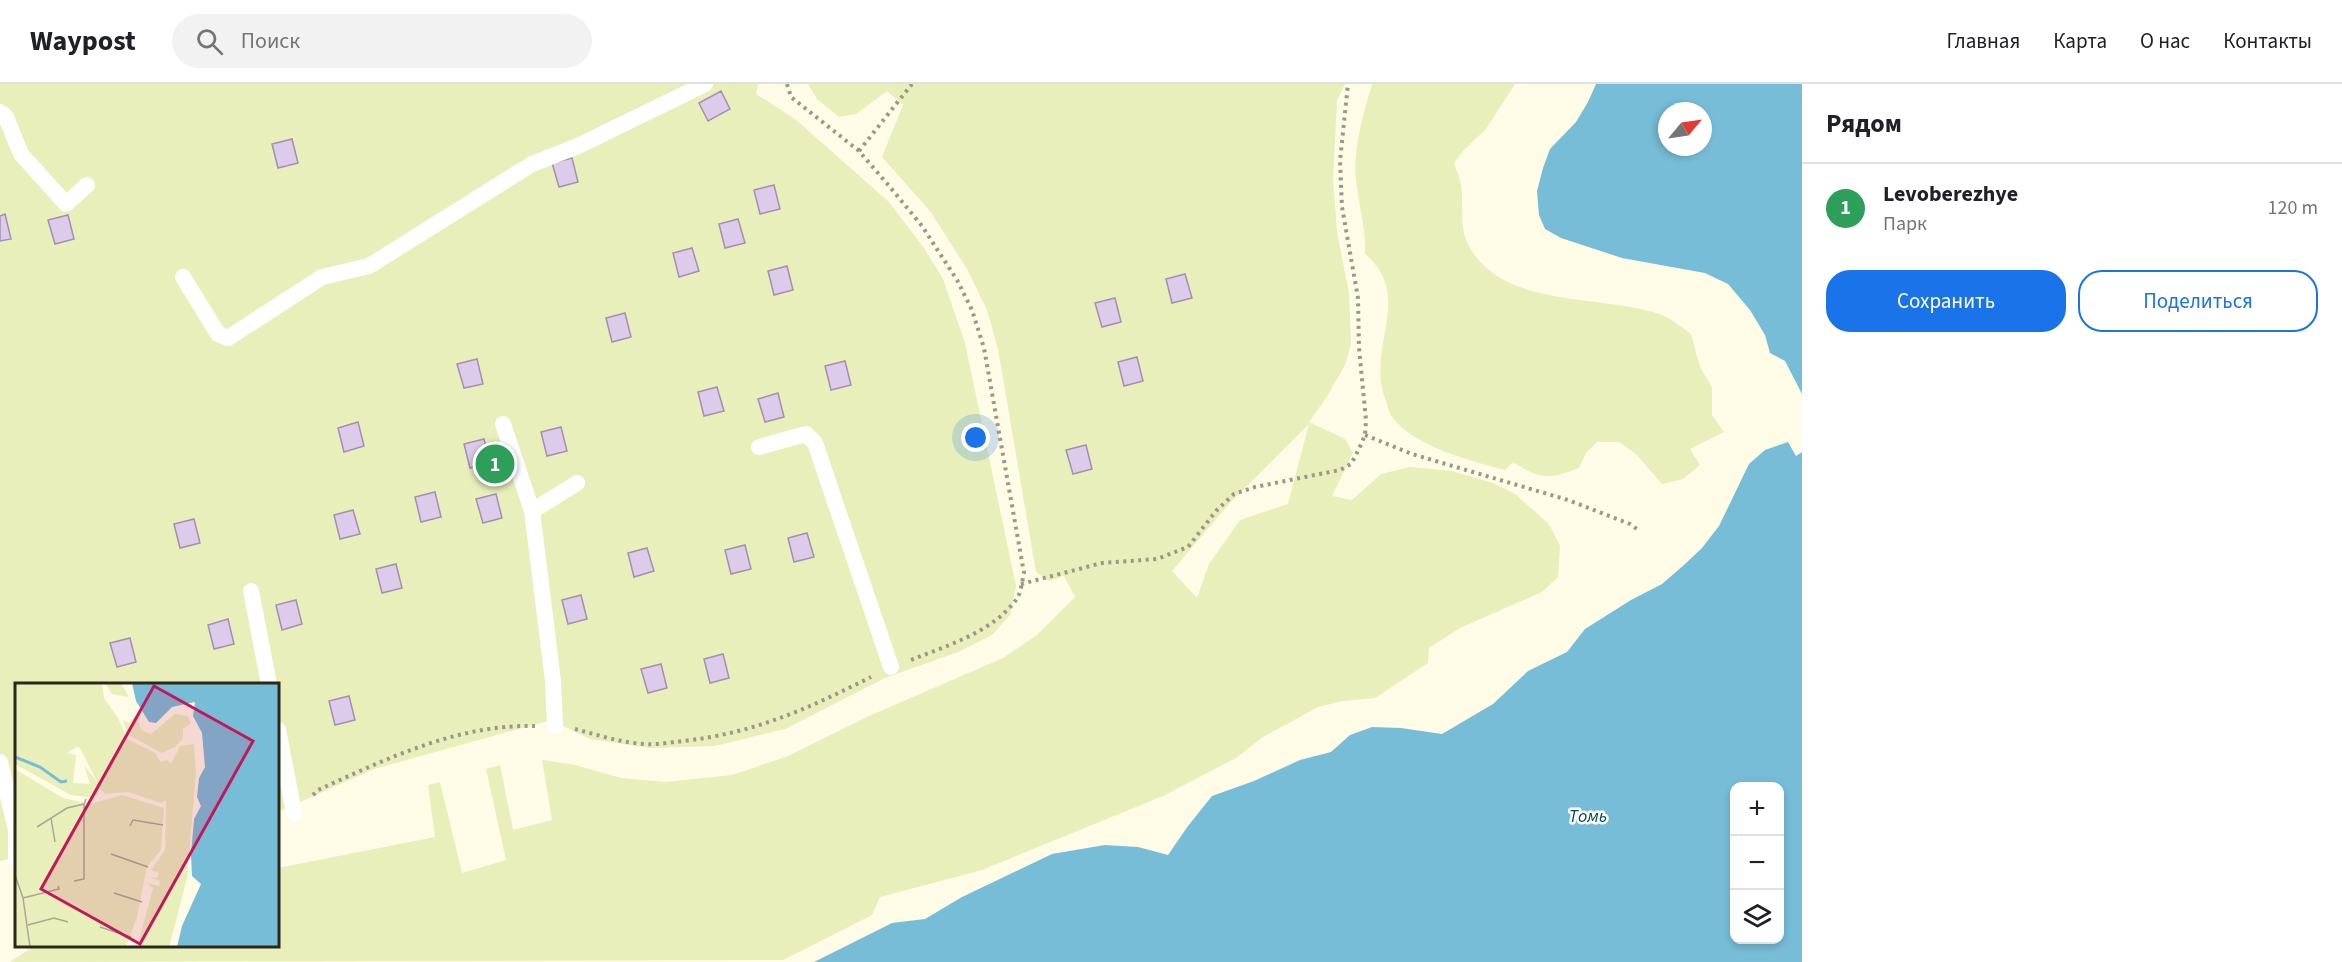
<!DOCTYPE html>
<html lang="ru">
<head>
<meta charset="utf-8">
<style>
  :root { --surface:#fff; --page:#f2f2f2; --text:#202124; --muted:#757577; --line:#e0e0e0; --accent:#1a73e8 }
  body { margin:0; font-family:"Source Sans 3",sans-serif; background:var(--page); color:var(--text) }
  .controls { position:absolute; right:18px; bottom:18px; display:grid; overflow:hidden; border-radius:12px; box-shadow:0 3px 9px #0003 }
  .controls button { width:54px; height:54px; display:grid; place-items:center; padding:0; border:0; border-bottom:2px solid var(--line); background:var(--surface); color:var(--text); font:30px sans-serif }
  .compass { position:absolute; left:1658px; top:18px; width:54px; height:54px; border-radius:50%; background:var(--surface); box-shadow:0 3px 9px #0003; rotate:61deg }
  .you { position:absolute; left:976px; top:354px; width:21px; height:21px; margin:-15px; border:4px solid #fff; border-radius:50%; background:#1a73e8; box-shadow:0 0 0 9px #1a73e833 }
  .badge { display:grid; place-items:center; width:39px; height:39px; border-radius:50%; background:var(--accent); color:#fff; font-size:20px; font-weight:700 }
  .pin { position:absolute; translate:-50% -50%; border:3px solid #fff; box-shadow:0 2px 6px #0006 }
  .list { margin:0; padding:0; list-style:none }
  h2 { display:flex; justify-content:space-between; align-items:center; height:78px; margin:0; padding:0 24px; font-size:26px }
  h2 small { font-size:20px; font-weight:400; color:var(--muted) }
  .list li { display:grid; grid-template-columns:39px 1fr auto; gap:18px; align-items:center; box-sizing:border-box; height:90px; padding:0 24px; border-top:2px solid var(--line) }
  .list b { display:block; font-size:22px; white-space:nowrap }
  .list p { margin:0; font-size:20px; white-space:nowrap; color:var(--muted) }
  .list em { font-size:20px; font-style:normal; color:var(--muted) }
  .actions { display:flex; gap:12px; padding:18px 24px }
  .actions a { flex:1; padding:14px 0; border:2px solid var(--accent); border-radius:24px; text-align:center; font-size:21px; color:var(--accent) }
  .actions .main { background:var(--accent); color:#fff }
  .icon { flex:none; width:33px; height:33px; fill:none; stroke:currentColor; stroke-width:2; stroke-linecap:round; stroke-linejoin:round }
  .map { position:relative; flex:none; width:1802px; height:878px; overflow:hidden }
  header { display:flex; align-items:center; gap:36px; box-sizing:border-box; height:84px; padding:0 30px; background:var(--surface); border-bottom:2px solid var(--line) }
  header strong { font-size:28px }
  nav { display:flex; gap:33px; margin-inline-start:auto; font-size:21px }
  .search { width:420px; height:54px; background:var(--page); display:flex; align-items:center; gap:15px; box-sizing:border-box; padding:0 21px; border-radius:33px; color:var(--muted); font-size:22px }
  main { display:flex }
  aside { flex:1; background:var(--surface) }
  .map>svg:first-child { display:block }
  .green { fill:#e9efbb; fill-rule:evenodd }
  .water { fill:#78bdd8; fill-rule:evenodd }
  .building { fill:#dccbea; stroke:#a191af; stroke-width:1.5 }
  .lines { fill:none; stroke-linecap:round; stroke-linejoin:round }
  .path { stroke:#9b9887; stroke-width:4; stroke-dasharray:3 4.5; stroke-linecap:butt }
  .lane { stroke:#fff; stroke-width:16 }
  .labels { text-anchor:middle; stroke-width:5; stroke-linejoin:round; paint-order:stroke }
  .water-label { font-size:18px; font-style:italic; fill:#0b485b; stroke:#fff }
  .inset-river { fill:none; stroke:#78bdd8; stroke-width:3 }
  .inset-road { fill:none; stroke:#aaa795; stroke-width:1.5 }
  .view { fill:#c2185b; fill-opacity:0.15; stroke:#c2185b; stroke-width:3 }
  .inset-edge { fill:none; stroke:#2b281b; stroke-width:3 }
</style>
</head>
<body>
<header>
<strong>Waypost</strong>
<div class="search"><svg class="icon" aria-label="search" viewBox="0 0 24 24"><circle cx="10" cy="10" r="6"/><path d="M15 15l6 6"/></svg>Поиск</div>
<nav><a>Главная</a><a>Карта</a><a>О нас</a><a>Контакты</a></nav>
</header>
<main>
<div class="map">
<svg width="1802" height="878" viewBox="0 0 1802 878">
  <rect width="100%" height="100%" fill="#fefbe6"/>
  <path class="green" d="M 0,0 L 758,0 L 756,10 L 795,35 L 889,118 L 924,164 L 943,195 L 965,259 L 1016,502 L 1010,531 L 992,551 L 958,568 L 885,594 L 785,645 L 715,662 L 650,664 L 590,655 L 551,636 L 374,685 L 278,728 L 278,600 L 16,600 L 16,777 L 10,775 L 0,777 Z
    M 808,0 L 1345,0 L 1337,16 L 1333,95 L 1337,148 L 1349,209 L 1351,260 L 1345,281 L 1326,314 L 1309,338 L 1345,355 L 1353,369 L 1332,412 L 1352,416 L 1381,390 L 1410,383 L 1452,387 L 1493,399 L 1515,410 L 1549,440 L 1560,462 L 1558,493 L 1542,508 L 1460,544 L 1429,564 L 1428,579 L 1375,614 L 1343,617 L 1318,623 L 1263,653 L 1236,674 L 1163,712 L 982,786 L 880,813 L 872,831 L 783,876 L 10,878 L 34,862 L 278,862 L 278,784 L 435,753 L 428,701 L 440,698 L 462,789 L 506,776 L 486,685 L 500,681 L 513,746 L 552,736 L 542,676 L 575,681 L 621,694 L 666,698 L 732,691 L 788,672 L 869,632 L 1003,574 L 1037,551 L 1075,513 L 1064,492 L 1049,497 L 1036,488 L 998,265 L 987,226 L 967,185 L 930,127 L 882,73 L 903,21 L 887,7 L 856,30 L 839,33 L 817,15 ZM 1309,340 L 1288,420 L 1240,436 L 1209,480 L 1197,514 L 1172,487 L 1229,420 Z
    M 1372,0 L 1515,0 L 1486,45 L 1464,66 L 1454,79 C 1456,86 1460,94 1461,101 C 1464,120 1459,142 1468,160 C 1500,225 1601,210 1659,230 C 1671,234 1681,243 1691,250 L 1700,283 L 1712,303 L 1712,331 L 1724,348 L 1690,365 L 1700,381 L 1683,395 L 1662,400 L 1636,370 L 1619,358 L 1597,358 L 1586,369 L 1579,384 C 1549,396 1539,395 1513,378 L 1505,386 C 1471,377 1415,363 1393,334 C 1389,330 1388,322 1386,317 C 1364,266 1416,213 1365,170 C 1366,145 1359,122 1356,96 C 1353,64 1363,31 1372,0 Z"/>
  <path class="water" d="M 1596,0 L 1802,0 L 1802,310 L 1785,277 L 1770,269 L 1765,251 L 1750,226 L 1728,200 L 1705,189 L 1622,174 L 1561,154 L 1545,145 L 1539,131 L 1537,107 L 1543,84 L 1550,65 L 1576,38 L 1588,18 ZM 1667,27 L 1703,27 L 1703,63 L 1667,63 Z
    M 1788,358 L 1796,372 L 1802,368 L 1802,878 L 814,878 L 892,839 L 925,835 L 962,813 L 1052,770 L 1105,761 L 1138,763 L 1168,771 L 1188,742 L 1212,712 L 1254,697 L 1300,676 L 1331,668 L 1350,651 L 1372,643 L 1401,644 L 1442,650 L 1493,620 L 1528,587 L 1567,568 L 1585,545 L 1631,516 L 1662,500 L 1684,481 L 1702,464 L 1719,442 L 1749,380 L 1765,366 ZM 1734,702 L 1780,702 L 1780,856 L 1734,856 Z"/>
  <path class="building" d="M 721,7 L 730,25 L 708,37 L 699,19 Z
    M 292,55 L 298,79 L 278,84 L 272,60 Z
    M 572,74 L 578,98 L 559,103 L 552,79 Z
    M 774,101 L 780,125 L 760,130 L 754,106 Z
    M 5,130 L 11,155 L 0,157 L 0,132 Z
    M 68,131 L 74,155 L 55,160 L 48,136 Z
    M 738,135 L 745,159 L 725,164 L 719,140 Z
    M 692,164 L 699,187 L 679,193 L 673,169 Z
    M 787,182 L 793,206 L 774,211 L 768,187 Z
    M 1185,190 L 1192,214 L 1172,219 L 1166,195 Z
    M 1115,214 L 1121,238 L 1102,243 L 1095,219 Z
    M 625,229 L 631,253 L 612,258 L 606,234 Z
    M 1137,273 L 1143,297 L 1124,302 L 1118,278 Z
    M 477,275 L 483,300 L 464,304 L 457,280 Z
    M 845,277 L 851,301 L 831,306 L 825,282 Z
    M 717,303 L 724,327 L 704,332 L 698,308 Z
    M 778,309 L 784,333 L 765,338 L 758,315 Z
    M 358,338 L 364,362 L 344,368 L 338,344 Z
    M 561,343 L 567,367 L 547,372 L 541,348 Z
    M 484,355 L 490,379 L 470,384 L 464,360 Z
    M 1086,361 L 1092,385 L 1073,390 L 1066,366 Z
    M 435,408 L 441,433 L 421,438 L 415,413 Z
    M 496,410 L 502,434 L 483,439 L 476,415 Z
    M 353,426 L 360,450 L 340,455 L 334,431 Z
    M 194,435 L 200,459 L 180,464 L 174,440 Z
    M 807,449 L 814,473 L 794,478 L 788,454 Z
    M 745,461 L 751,485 L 731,490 L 725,466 Z
    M 647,464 L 654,487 L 634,493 L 628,469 Z
    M 396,480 L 402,504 L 382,509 L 376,485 Z
    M 581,511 L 587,535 L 568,540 L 562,516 Z
    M 296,516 L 302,540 L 282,546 L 276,521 Z
    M 228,535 L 234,560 L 214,565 L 208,541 Z
    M 130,554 L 136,578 L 117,583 L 110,559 Z
    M 723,570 L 729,594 L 710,599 L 704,575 Z
    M 661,580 L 667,604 L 648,609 L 641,585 Z
    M 349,612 L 355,636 L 335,641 L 329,617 Z"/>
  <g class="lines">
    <path class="path" d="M 787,0 L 791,13 L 859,67 L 890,103 L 922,142 L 957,196 L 972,226 L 984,264 L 1024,489 C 1022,497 1021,510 1016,516 C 991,549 948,561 911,576
      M 859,67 L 912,0
      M 1365,351 L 1412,370 L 1568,416 L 1630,440 L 1637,445
      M 1021,500 L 1102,479 L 1157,475 L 1188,463 L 1216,427 L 1234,410 L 1255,403 L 1340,386 L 1351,380 L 1359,365 L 1365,351 L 1366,336 L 1359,264 L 1358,214 L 1342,123 L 1340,77 L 1348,0
      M 575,645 C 598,651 622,659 646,660 C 658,661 671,658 683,657 C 755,649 807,625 871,593
      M 313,711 L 318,706 C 386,675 458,640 535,642"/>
    <path class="lane" d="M 0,28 L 6,33 L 21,70 L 66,120 L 87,101
      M 183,193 L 218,250 L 228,254 L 322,193 L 369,182 L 532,80 L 578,62 L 705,0
      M 503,340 L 532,427 L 553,597 L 555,642
      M 759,363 L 806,350 L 815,359 L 891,583
      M 532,427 L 577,399
      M 251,507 L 269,600
      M 278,646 L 294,729
      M 0,678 L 16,746 L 16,777"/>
  </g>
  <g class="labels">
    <g class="water-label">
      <text x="1588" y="738">Томь</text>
    </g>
  </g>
  <g transform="translate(15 599)">
    <rect width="264" height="264" fill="#fefbe6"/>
    <path d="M 0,0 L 87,0 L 89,15 L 103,35 L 112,56 L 140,70 L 146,79 L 152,77 L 156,81 L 165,63 L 179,61 L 181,90 L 172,195 L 154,264 L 126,264 L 125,253 L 138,205 L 132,200 L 144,203 L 145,198 L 134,194 L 142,195 L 144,190 L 136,187 L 150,167 L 151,117 L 146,120 L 113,109 L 90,111 L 85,106 L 79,115 L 56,112 L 0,81 ZM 62,64 L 65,65 L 82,99 L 69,82 L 75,101 L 58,100 L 61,72 L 52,70 ZM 90,0 L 106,0 L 114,14 L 97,11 ZM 122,31 L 126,47 L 136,51 L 160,31 L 173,33 L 176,41 L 168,46 L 168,55 L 160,64 L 147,70 L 112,51 L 108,37 L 114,40 ZM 0,86 L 48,115 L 75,121 L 107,112 L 149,125 L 146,167 L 132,184 L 122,234 L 111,264 L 0,264 Z" fill="#e9efbb" fill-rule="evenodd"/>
    <path d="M 117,0 L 264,0 L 264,264 L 162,264 L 167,243 L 186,201 L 177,193 L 176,172 L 179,136 L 186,123 L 182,114 L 184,95 L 190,84 L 187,50 L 178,33 L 180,19 L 157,24 L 141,40 L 134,39 L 121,18 Z" fill="#78bdd8"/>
    <path class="inset-river" d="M 0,74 L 25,84 L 46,99 L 52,98"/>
    <path class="inset-road" d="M 36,135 L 40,159M 115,143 L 118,137 L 148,142M 22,144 L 52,125 L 69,121 L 71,116M 96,171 L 133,184M 0,192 L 8,215 L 15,264M 59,198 L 69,196 L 69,121M 99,210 L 127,219M 8,215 L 44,206 L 43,203M 13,242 L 39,235 L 53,239M 85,244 L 116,254"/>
    <path class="view" d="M 139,3 L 238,58 L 125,261 L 26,206 Z"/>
    <rect width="264" height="264" class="inset-edge"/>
  </g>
</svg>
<div class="controls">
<button>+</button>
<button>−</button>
<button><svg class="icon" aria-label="layers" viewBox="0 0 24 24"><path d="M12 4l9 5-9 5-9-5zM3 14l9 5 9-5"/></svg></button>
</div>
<svg class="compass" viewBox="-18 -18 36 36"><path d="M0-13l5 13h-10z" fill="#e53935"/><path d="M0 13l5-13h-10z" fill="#757577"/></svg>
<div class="you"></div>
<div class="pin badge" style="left:495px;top:380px;background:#2e9e5b">1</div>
</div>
<aside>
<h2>Рядом<small></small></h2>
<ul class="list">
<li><span class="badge" style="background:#2e9e5b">1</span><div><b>Levoberezhye</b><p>Парк</p></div><em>120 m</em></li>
</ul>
<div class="actions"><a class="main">Сохранить</a><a>Поделиться</a></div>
</aside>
</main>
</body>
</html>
